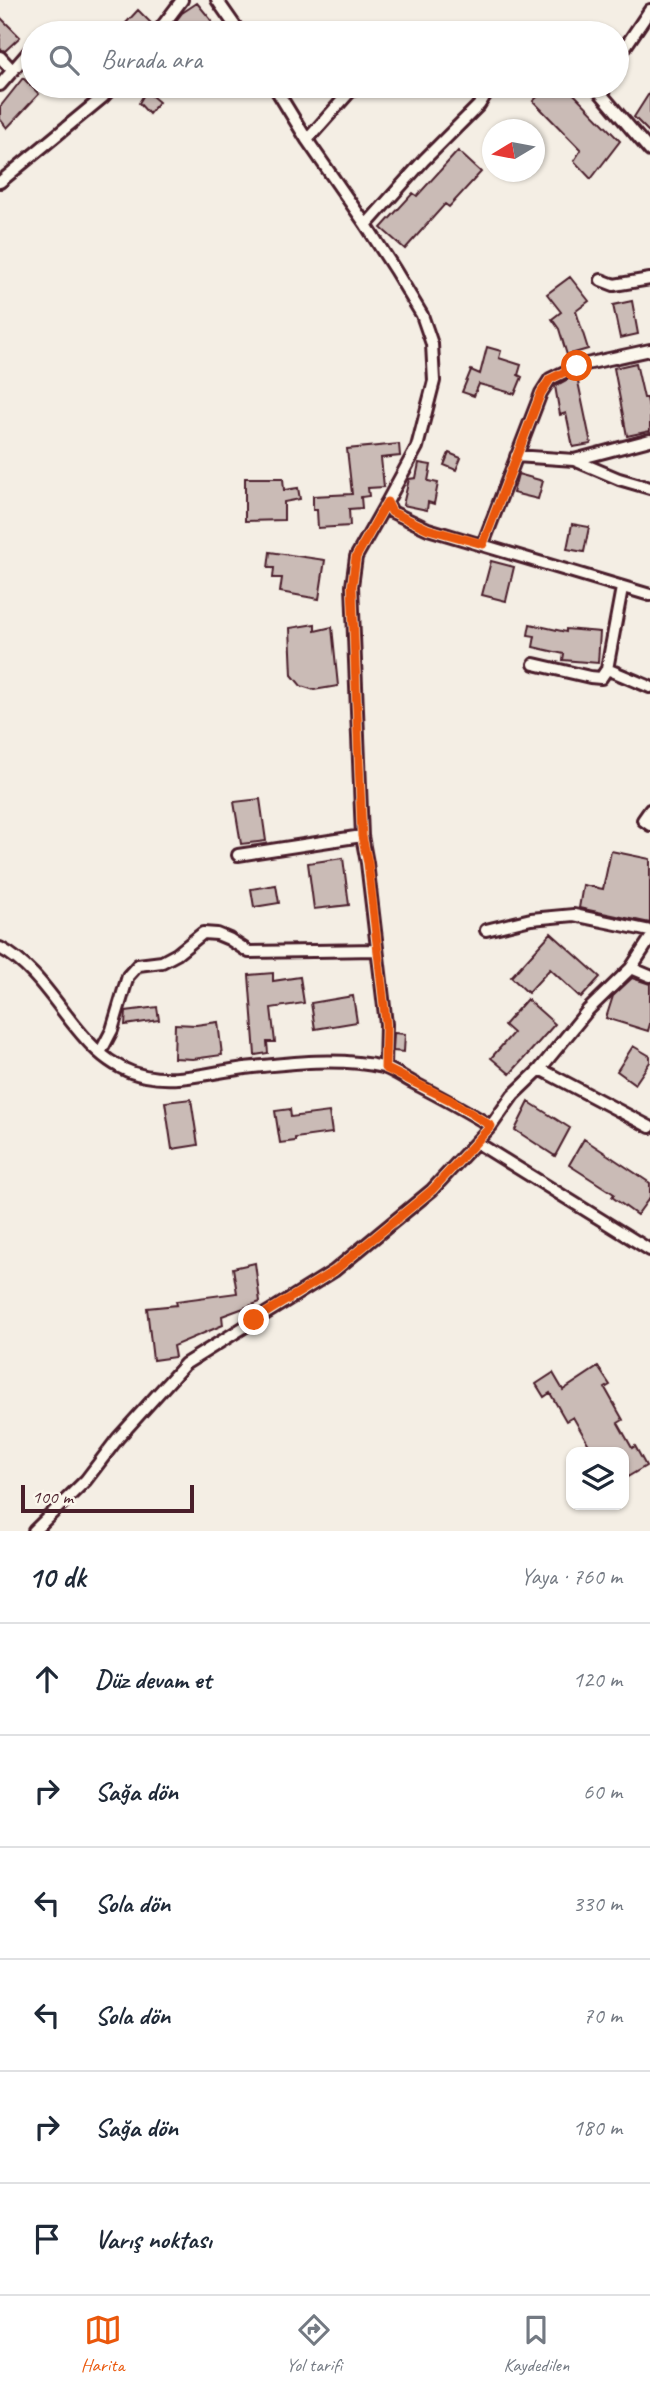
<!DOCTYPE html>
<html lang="tr">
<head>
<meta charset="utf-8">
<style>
  :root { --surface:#fff; --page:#f6f6f7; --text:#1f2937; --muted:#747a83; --line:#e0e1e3; --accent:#ea580c }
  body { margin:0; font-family:Caveat,sans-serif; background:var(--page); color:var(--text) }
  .controls { position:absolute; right:21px; bottom:21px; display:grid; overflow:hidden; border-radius:14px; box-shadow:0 2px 5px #0004 }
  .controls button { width:63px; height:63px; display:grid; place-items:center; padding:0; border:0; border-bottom:2px solid var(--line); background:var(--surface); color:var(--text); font:35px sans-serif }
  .compass { position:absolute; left:482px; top:119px; width:63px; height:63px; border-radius:50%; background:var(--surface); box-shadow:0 2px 5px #0004; rotate:260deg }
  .scale { position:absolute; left:21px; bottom:18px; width:173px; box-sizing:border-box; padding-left:7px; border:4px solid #4a1f2b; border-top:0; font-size:19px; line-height:24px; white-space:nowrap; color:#4a1f2b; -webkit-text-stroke:5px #fbf7ec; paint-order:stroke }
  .stop { position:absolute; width:21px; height:21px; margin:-16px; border:5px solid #ea580c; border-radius:50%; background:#fff }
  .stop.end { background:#ea580c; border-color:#fff; box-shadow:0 2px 7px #0008 }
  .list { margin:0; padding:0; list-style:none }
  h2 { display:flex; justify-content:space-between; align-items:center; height:91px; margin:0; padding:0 28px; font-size:30px }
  h2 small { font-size:23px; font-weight:400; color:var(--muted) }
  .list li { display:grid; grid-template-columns:46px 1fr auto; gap:21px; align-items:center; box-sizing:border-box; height:112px; padding:0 28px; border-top:2px solid var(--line) }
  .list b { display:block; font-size:26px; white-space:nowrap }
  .list em { font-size:23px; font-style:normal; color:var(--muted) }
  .icon { flex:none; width:38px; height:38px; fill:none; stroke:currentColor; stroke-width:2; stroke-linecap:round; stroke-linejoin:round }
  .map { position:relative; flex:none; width:650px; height:1531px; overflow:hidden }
  .search { position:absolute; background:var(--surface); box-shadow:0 2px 5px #0004; left:21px; right:21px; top:21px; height:77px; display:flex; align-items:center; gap:18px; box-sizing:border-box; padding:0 24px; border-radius:38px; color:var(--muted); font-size:26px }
  .sheet { height:763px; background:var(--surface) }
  nav { display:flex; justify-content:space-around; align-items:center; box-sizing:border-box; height:98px; border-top:2px solid var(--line); background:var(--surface); font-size:19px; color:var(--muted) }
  nav a { display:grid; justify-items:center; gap:4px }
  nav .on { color:var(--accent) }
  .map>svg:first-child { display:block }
  .building { fill:#cabbb6; stroke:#4a1f2b; stroke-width:2 }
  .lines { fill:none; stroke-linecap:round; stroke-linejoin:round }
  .minor-casing { stroke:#4a1f2b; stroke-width:16 }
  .minor { stroke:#fbf7ec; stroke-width:10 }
  .route { stroke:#ea580c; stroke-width:9 }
</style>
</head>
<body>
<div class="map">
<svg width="650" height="1531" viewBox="0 0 650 1531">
  <rect width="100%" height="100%" fill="#f4eee4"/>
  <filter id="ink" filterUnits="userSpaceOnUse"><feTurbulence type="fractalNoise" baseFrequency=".0143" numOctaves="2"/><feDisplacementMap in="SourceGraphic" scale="14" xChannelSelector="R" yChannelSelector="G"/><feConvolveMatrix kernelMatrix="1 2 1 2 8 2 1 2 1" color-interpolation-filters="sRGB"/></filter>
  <g filter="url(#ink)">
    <path class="building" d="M 197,3 L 212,21 L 197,33 L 183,33 L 176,21 L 182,13 Z
      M 138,10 L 153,25 L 146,33 L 135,33 L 125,24 Z
      M 0,17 L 20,37 L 5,51 L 0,49 Z
      M 23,78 L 39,94 L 7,128 L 0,119 L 0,107 Z
      M 549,86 L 566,86 L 620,141 L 591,179 L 574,161 L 581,150 L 533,101 Z
      M 146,91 L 159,102 L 149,114 L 139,103 Z
      M 650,92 L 650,133 L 634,117 Z
      M 458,151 L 481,172 L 449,207 L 445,204 L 405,249 L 381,228 L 413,193 L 417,196 Z
      M 570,277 L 589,301 L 576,311 L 588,349 L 567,355 L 559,329 L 552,319 L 561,312 L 547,294 Z
      M 632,301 L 638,334 L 620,338 L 613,305 Z
      M 487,347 L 501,351 L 499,358 L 521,365 L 518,375 L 522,377 L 515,394 L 479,384 L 474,396 L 462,392 L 471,370 L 480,374 Z
      M 636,363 L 644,398 L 647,398 L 650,413 L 650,431 L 627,436 L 614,368 Z
      M 577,377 L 591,444 L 573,447 L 566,413 L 560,415 L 555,386 L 568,379 Z
      M 399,444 L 400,456 L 381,458 L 384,487 L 368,488 L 369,496 L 361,497 L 362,508 L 349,509 L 350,526 L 318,528 L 317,510 L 313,510 L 313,496 L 352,494 L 347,449 Z
      M 449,453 L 461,458 L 456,470 L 444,465 Z
      M 419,463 L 431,465 L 428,481 L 438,483 L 434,504 L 428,502 L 427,510 L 403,505 L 409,479 L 416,478 Z
      M 518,474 L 543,481 L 538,499 L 513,493 Z
      M 245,478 L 283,478 L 284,490 L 298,488 L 300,499 L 284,502 L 284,520 L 245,521 Z
      M 572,524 L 589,527 L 584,552 L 567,549 Z
      M 270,552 L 325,560 L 319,599 L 280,592 L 282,578 L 273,578 L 274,568 L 268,568 Z
      M 491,561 L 514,567 L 506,601 L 482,595 Z
      M 315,624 L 315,631 L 332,627 L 338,686 L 314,690 L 301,686 L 292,675 L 290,628 Z
      M 530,624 L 566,632 L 566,629 L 600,632 L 598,663 L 563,660 L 564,654 L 533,647 L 535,636 L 528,635 Z
      M 260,799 L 266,841 L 241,844 L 234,802 Z
      M 611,851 L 650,859 L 650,923 L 579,908 L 583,885 L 603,889 Z
      M 343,858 L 349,905 L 314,909 L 308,863 Z
      M 276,885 L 279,903 L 254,907 L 251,889 Z
      M 551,933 L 600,977 L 581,998 L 550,969 L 528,993 L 511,977 Z
      M 273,973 L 273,981 L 300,977 L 304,1003 L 271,1008 L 275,1042 L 267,1042 L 268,1053 L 255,1055 L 249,975 Z
      M 632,978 L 650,984 L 650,1024 L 648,1031 L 606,1018 L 613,996 Z
      M 353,996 L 357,1022 L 315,1029 L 311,1003 Z
      M 527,999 L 555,1024 L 510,1074 L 491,1058 L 513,1033 L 504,1025 Z
      M 157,1007 L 159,1020 L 125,1025 L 126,1011 Z
      M 218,1022 L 222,1055 L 193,1059 L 174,1058 L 175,1024 L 196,1025 Z
      M 394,1033 L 405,1034 L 404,1052 L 393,1051 Z
      M 633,1046 L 650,1056 L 650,1062 L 635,1084 L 617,1071 Z
      M 191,1099 L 198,1145 L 172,1149 L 165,1102 Z
      M 529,1102 L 570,1128 L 555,1156 L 515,1130 Z
      M 290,1109 L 291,1117 L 329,1112 L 332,1133 L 295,1138 L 295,1141 L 280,1143 L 275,1111 Z
      M 584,1139 L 650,1183 L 650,1197 L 637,1215 L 612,1197 L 614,1194 L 569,1165 Z
      M 255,1263 L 260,1302 L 222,1316 L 223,1325 L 173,1346 L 175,1357 L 153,1360 L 147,1308 L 177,1305 L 176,1301 L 237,1293 L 233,1268 Z
      M 598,1367 L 610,1385 L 605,1388 L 623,1420 L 618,1423 L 632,1448 L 635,1446 L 646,1466 L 624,1479 L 624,1452 L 593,1452 L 573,1417 L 566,1421 L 550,1393 L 544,1397 L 536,1384 L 553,1373 L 563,1390 Z"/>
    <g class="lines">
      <g class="minor-casing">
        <path id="minor" d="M 217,0 L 240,33
          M 157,33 L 182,0
          M 0,57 L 13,71
          M 617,59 L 650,10
          M 0,85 L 33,47
          M 274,86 L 307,140 L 366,225 L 395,270 L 422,315 L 432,344 L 434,381 L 417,447 L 387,502 L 392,512 L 428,529 L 650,595
          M 599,86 L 597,89 L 650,151
          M 307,140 L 355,86
          M 0,182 L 103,97 L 113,86
          M 366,225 L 424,160 L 479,105 L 491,86
          M 601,280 L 614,285 L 650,279
          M 516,456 L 574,460 L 650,440
          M 574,460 L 619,479 L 650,488
          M 483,544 L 541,393 L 550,379 L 577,366 L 650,350
          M 534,664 L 590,677 L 601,678 L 607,669 L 622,588
          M 607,669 L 650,687
          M 650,810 L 643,820 L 650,825
          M 238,855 L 362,836
          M 486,930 L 531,919 L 574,915 L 650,931
          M 0,948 C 58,978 77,1063 145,1076 C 179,1083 212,1072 245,1068 C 289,1063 340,1057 383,1067 C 393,1070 403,1077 412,1082 C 439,1096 465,1110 491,1126
          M 631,968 L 650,976
          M 100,1053 L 112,1030 L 128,976 L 138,965 L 162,962 L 177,954 L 203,933 L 217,934 L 229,939 L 249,952 L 377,950
          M 385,1067 L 386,1024 L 367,863 L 362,836 L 352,586 L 356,557 L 387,502
          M 540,1069 L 650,1127
          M 476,1142 L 650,1250
          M 34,1531 L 86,1480 L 118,1438 L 185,1364 L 334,1271 L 432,1190 L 491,1126 L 513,1095 L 540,1069 L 588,1010 L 631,968 L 650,939"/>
      </g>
      <use href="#minor" class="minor"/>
    </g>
  </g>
  <g class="lines" filter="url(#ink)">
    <path class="route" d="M 254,1320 L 334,1271 L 432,1190 L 491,1126 L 450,1100 L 385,1068 L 386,1024 L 368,863 L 362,836 L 352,586 L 356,557 L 387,502 L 392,512 L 428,529 L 483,544 L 541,393 L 550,379 L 577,366"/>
  </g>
</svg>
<div class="controls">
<button><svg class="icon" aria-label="layers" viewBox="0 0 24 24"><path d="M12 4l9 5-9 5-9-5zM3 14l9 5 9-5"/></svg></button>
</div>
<svg class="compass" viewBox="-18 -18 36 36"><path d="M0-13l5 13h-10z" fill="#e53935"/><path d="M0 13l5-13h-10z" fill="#747a83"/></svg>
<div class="scale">100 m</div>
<div class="stop" style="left:577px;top:366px"></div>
<div class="stop end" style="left:254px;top:1320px"></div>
<div class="search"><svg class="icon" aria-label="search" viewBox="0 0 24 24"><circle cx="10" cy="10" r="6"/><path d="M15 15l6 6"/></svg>Burada ara</div>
</div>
<section class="sheet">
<h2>10 dk<small>Yaya · 760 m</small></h2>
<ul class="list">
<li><svg class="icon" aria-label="ahead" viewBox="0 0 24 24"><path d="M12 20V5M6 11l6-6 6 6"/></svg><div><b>Düz devam et</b></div><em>120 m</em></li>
<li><svg class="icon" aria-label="right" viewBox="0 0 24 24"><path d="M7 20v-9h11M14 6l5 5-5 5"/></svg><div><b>Sağa dön</b></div><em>60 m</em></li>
<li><svg class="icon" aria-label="left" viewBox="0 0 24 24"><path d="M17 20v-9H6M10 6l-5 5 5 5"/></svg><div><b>Sola dön</b></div><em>330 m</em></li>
<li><svg class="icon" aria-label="left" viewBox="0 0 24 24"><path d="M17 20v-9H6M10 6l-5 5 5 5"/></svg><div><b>Sola dön</b></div><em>70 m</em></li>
<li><svg class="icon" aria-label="right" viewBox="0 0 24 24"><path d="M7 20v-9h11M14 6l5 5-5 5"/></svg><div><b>Sağa dön</b></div><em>180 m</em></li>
<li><svg class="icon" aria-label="arrive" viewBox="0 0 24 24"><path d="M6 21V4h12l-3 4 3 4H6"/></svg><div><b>Varış noktası</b></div></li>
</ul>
</section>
<nav>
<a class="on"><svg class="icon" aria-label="map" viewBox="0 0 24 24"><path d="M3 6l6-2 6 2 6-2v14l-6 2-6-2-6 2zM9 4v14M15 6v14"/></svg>Harita</a>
<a><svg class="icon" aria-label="directions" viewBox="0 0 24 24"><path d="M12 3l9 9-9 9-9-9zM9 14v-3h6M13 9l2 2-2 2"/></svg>Yol tarifi</a>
<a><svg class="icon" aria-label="saved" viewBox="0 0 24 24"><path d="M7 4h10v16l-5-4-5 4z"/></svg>Kaydedilen</a>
</nav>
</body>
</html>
